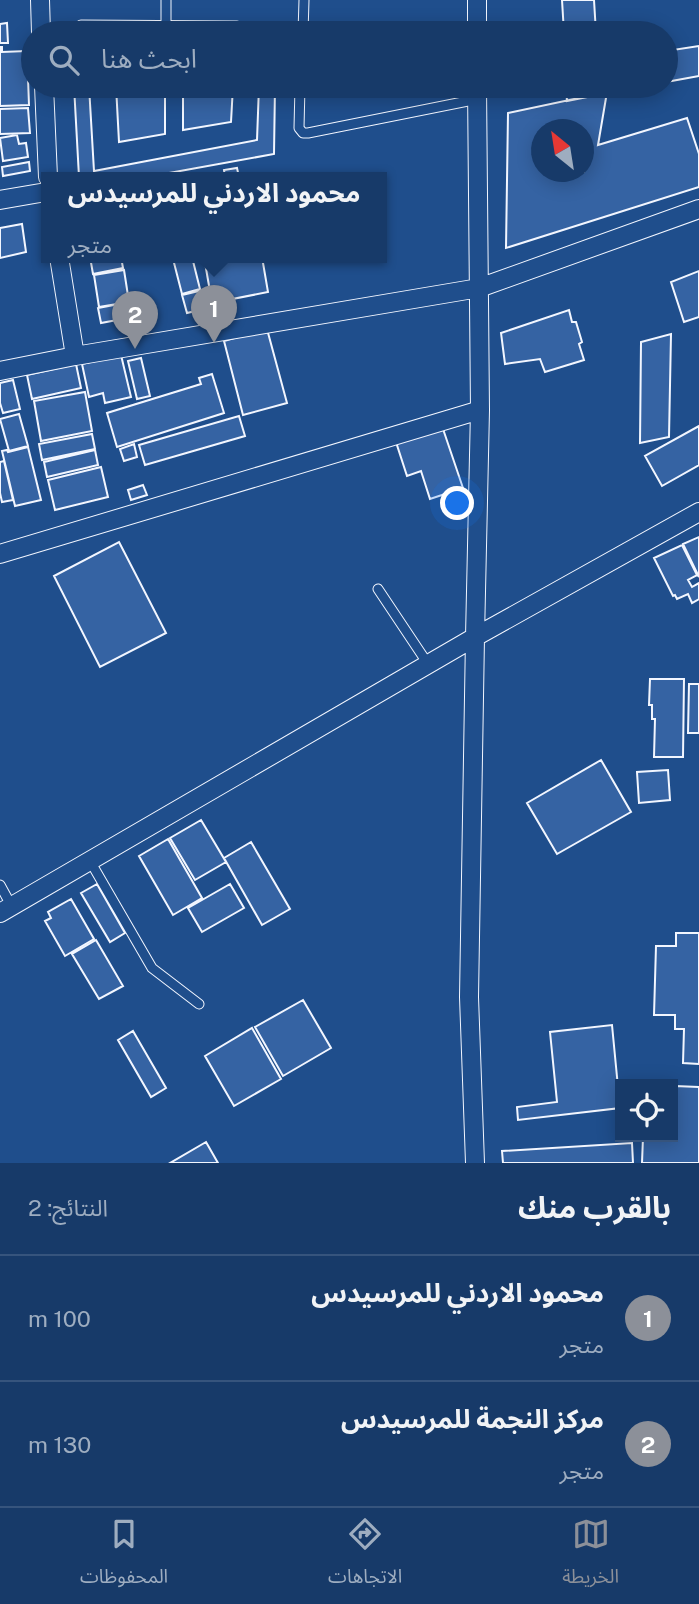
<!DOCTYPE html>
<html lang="ar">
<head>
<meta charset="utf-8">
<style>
  :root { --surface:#173a69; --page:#20416f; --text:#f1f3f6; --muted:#9eadc0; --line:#36547d; --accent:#8c9099 }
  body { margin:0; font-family:"Public Sans","Noto Sans Arabic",sans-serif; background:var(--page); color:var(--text); direction:rtl }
  .controls { position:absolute; right:21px; bottom:21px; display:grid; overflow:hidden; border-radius:0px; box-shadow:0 4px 18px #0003 }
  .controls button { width:63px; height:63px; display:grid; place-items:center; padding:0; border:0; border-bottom:2px solid var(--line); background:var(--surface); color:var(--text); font:35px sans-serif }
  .compass { position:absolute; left:531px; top:119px; width:63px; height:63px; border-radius:50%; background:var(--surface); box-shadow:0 4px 18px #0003; rotate:330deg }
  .you { position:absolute; left:458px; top:504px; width:24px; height:24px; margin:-18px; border:5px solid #fff; border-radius:50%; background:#1a73e8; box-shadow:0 0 0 10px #1a73e833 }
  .badge { display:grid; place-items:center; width:46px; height:46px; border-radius:50%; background:var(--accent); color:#fff; font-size:23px; font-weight:700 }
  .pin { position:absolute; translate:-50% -58px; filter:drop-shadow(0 2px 4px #0008) }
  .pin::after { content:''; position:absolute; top:37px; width:24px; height:21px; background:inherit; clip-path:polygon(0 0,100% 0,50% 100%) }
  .popup { position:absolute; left:41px; top:172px; width:346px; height:91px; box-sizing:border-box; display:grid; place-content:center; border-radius:0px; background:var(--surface); filter:drop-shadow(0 2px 5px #0005); font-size:23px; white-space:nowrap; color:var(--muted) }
  .popup b { font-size:26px; color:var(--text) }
  .popup::after { content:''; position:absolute; left:50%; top:100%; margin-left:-14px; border:14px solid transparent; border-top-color:var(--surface) }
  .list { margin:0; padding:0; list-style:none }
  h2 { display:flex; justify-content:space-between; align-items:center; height:91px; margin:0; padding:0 28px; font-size:30px }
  h2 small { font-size:23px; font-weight:400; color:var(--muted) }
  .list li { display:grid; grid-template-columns:46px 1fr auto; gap:21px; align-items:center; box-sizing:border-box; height:126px; padding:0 28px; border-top:2px solid var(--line) }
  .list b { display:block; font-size:26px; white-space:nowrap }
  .list p { margin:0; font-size:23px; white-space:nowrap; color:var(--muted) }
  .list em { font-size:23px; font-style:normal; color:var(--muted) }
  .icon { flex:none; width:38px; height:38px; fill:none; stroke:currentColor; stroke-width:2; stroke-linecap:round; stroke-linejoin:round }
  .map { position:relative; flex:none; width:699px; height:1163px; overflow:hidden; direction:ltr }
  .search { position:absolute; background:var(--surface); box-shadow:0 4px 18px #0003; left:21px; right:21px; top:21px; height:77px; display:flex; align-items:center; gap:18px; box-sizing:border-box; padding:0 24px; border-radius:38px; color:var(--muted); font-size:26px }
  .sheet { height:343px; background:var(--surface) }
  nav { display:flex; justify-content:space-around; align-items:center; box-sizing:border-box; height:98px; border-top:2px solid var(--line); background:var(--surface); font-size:19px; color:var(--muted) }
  nav a { display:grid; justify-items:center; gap:4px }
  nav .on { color:var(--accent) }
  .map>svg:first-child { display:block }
  .building { fill:#3563a3; stroke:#f2f6ff; stroke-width:2; fill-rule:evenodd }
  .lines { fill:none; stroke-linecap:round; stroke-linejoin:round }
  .lane-casing { stroke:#f2f6ff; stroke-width:11 }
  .street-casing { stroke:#f2f6ff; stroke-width:20 }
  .lane { stroke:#1f4e8c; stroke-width:9 }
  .street { stroke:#1f4e8c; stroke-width:18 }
</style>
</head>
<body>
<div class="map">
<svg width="699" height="1163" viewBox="0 0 699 1163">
  <rect width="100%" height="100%" fill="#1f4e8c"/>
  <path class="building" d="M 562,0 L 594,0 L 596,33 L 564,33 Z
    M 7,23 L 8,43 L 0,43 L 0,24 Z
    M 275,28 L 275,33 L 230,33 Z
    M 699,46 L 699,76 L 666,82 L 666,51 Z
    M 0,47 L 2,47 L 2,52 L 27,51 L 29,105 L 0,106 Z
    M 74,86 L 89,86 L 94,171 L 257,140 L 259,86 L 275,86 L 274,154 L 147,177 L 79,177 Z
    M 116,86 L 165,86 L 165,134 L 119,142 Z
    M 183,86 L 233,86 L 231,122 L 183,130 Z
    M 566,86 L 643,86 L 567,101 Z
    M 607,92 L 598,145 L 687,118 L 699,154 L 699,187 L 506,248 L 508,113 ZM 542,130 L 584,130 L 584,172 L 542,172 Z
    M 28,108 L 30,133 L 0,134 L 0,109 Z
    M 17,135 L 19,144 L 26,143 L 28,157 L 3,161 L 0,138 Z
    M 29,162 L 30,171 L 3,176 L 2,167 Z
    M 237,168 L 239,177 L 225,177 L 224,170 Z
    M 22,224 L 26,252 L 0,258 L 0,228 Z
    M 90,257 L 121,257 L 123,268 L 93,274 Z
    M 179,257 L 192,257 L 200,289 L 182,294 L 173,259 Z
    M 204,257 L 262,257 L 268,292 L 212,303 Z
    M 124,270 L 129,302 L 99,307 L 94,275 Z
    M 699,271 L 699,317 L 684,322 L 671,282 Z
    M 199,291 L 204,309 L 187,313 L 182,295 Z
    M 130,302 L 133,317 L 101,323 L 98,308 Z
    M 152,306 L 154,320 L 138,323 L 136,309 Z
    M 569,310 L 572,322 L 576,322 L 582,342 L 579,344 L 584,360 L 545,372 L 540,359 L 505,364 L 501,333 Z
    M 267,329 L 287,403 L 243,415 L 224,341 Z
    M 671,334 L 669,437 L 640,443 L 641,342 Z
    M 121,355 L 131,397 L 105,403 L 103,393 L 89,397 L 82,364 Z
    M 141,358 L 150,396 L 137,399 L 128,361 Z
    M 76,364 L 81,388 L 32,399 L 27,375 Z
    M 212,374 L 224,413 L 117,447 L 107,413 L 201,384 L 199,378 Z
    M 13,380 L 20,409 L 3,413 L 0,403 L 0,383 Z
    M 85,392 L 92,431 L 41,441 L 34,401 Z
    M 19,414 L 28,446 L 9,451 L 0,419 Z
    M 239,416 L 245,436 L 145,465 L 139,445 Z
    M 442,426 L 463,488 L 430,499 L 421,471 L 407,476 L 396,442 Z
    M 699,426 L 699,465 L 662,486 L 645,456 Z
    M 92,434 L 95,449 L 42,460 L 39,444 Z
    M 134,444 L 137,457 L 124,461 L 120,449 Z
    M 28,447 L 41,500 L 15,506 L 2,451 L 7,450 L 8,452 Z
    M 95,450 L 98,465 L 47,477 L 44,462 Z
    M 4,461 L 13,500 L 2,502 L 0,493 L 0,462 Z
    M 101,467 L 108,497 L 55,510 L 48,480 Z
    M 143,485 L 147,495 L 131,500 L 128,490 Z
    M 699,537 L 699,577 L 683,544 Z
    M 119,542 L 166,633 L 100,667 L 54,576 Z
    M 682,545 L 697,575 L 688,580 L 692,587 L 699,583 L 699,599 L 692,603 L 688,594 L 677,599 L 675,595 L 673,596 L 654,558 Z
    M 650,679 L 684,679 L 683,757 L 654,757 L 655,719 L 652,719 L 652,705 L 649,705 Z
    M 689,684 L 699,684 L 699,733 L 688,733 Z
    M 601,760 L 631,812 L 557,854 L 527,803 Z
    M 668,770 L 670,800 L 639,803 L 637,772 Z
    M 201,820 L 226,862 L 195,880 L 170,838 Z
    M 168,839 L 202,898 L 173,915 L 139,856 Z
    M 251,842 L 290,909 L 262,925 L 224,858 Z
    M 97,884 L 125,933 L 110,942 L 81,893 Z
    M 230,884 L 244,908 L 202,932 L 188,908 Z
    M 71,899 L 94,939 L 65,956 L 45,921 L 51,918 L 48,912 Z
    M 676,933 L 699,933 L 699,1064 L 683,1063 L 684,1029 L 675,1029 L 675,1015 L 654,1015 L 656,946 L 676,946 Z
    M 96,940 L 123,986 L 99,999 L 72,954 Z
    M 303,1000 L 331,1048 L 283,1076 L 255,1027 Z
    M 612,1025 L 620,1108 L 518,1120 L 517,1107 L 557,1102 L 550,1032 Z
    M 252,1028 L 281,1079 L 234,1106 L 205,1056 Z
    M 133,1031 L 166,1088 L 151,1097 L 118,1040 Z
    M 675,1086 L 699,1087 L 699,1163 L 642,1163 L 643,1137 L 673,1137 L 673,1120 L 675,1120 Z
    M 206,1142 L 218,1163 L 170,1163 Z
    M 632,1143 L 633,1163 L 503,1163 L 502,1151 Z"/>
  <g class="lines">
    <g class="lane-casing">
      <path id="lane" d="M 81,25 L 237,26
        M 166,26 L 166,0
        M 303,33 L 304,0
        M 300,86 L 299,128 L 303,133 L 308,133 L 478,99
        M 378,589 L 428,664
        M 90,861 L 152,968 L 199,1004
        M 0,885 L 12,907"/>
    </g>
    <g class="street-casing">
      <path id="street" d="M 40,0 L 41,33
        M 477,0 L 477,33
        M 44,86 L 48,177
        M 0,200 L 46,192
        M 59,257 L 75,356
        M 0,371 L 75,356 L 479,288 L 699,209
        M 0,554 L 480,410
        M 0,913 L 475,637 L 699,512
        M 475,1163 L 469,997 L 475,637 L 480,410 L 477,86"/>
    </g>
    <use href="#lane" class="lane"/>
    <use href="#street" class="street"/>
  </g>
</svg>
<div class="controls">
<button><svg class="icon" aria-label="locate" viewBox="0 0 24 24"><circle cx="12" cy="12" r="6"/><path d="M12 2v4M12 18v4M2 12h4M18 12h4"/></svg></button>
</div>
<svg class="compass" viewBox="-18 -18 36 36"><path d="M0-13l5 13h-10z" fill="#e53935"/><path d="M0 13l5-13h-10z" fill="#9eadc0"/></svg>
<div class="you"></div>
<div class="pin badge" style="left:214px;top:343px">1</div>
<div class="popup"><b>محمود الاردني للمرسيدس</b>متجر</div>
<div class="pin badge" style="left:135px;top:349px">2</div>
<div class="search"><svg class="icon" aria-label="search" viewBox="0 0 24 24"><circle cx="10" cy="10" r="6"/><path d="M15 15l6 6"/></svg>ابحث هنا</div>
</div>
<section class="sheet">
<h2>بالقرب منك<small>النتائج: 2</small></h2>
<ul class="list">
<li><span class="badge">1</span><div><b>محمود الاردني للمرسيدس</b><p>متجر</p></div><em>100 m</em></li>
<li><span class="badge">2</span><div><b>مركز النجمة للمرسيدس</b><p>متجر</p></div><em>130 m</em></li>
</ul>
</section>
<nav>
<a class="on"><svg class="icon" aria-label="map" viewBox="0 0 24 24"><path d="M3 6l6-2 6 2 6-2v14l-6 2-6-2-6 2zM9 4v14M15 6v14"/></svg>الخريطة</a>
<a><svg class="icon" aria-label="directions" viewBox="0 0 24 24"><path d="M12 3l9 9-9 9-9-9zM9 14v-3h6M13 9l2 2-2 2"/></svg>الاتجاهات</a>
<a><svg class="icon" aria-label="saved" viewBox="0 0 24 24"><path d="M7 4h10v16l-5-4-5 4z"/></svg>المحفوظات</a>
</nav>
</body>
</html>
